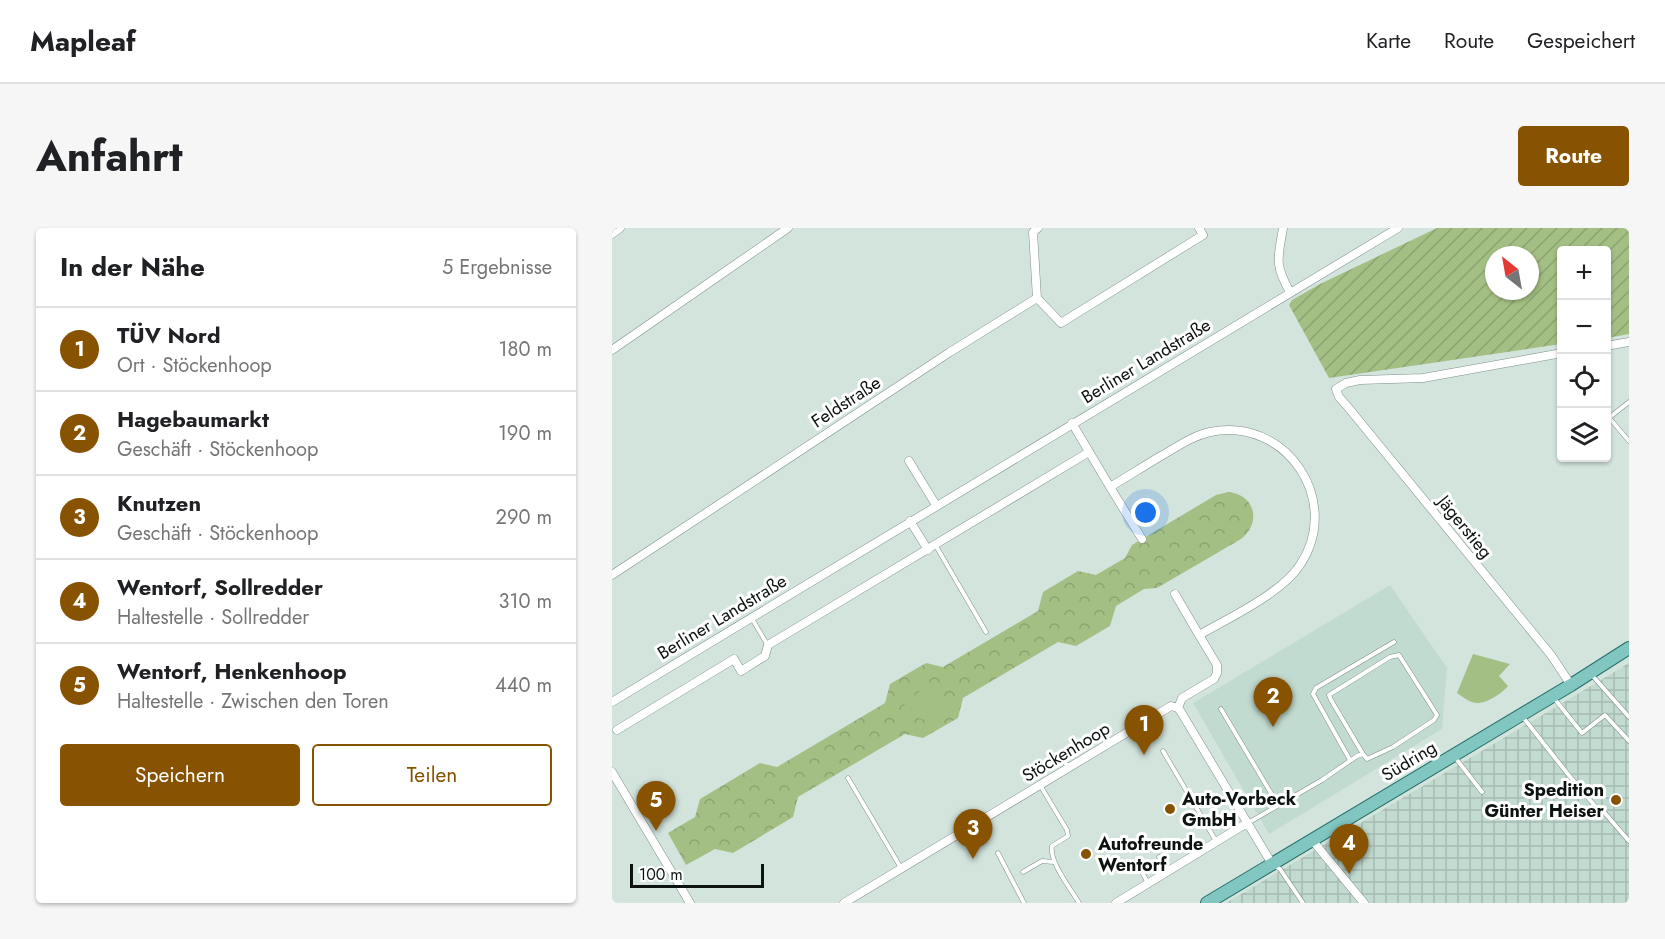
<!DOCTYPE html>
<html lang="de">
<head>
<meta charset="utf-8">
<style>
  :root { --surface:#fff; --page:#f6f6f6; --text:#202124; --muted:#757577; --line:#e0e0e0; --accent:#875300 }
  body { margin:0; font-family:Jost,sans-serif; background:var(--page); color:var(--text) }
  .controls { position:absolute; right:18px; top:18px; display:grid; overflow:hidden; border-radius:6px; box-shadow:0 2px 4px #0004 }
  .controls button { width:54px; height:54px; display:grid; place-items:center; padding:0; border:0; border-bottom:2px solid var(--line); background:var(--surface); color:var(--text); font:30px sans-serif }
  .compass { position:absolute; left:873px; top:18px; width:54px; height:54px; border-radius:50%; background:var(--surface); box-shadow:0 2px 4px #0004; rotate:329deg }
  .scale { position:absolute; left:18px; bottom:15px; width:134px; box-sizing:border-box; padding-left:6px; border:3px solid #0d1310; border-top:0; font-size:16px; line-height:21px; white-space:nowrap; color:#0d1310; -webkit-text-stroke:4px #fff; paint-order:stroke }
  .you { position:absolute; left:534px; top:285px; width:21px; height:21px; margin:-15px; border:4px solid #fff; border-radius:50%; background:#1a73e8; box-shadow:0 0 0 9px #1a73e833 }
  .badge { display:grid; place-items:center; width:39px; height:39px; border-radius:50%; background:var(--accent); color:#fff; font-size:20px; font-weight:700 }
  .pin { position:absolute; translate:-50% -50px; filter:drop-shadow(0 2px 3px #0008) }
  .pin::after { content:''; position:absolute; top:32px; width:21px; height:18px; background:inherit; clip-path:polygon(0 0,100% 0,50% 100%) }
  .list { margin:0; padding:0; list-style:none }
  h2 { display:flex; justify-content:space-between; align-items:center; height:78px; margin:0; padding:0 24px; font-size:26px }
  h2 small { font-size:20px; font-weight:400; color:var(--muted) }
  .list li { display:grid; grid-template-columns:39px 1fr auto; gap:18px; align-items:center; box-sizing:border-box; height:84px; padding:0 24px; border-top:2px solid var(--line) }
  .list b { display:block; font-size:22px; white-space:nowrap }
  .list p { margin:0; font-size:20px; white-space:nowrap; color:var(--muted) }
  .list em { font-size:20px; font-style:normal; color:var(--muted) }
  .actions { display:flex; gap:12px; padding:18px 24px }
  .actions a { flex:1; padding:14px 0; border:2px solid var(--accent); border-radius:6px; text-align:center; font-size:21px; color:var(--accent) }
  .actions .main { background:var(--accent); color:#fff }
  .icon { flex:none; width:33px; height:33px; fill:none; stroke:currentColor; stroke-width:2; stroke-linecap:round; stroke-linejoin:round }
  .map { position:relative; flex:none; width:1017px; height:675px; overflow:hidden; border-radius:6px }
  header { display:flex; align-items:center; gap:36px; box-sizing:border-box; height:84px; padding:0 30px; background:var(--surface); border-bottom:2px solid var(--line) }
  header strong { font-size:28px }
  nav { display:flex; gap:33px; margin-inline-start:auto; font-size:21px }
  .intro { display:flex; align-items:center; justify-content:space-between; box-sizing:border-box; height:144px; padding:0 36px }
  h1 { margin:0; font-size:42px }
  .button { padding:15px 27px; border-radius:6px; background:var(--accent); color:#fff; font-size:21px; font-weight:700 }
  main { display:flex; gap:36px; padding:0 36px }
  aside { flex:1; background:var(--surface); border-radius:6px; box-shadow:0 2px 4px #0004 }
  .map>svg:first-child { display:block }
  .built { fill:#c2dbd0 }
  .industrial { fill:url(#industrial-grid) }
  .park { fill:url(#park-crowns) }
  .garden { fill:url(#garden-furrows); fill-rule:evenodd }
  .pitch { fill:#a4bf84 }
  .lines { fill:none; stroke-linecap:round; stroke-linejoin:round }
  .service-casing { stroke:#7f8e88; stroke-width:5 }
  .minor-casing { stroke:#7f8e88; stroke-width:9 }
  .primary-casing { stroke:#236f68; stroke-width:14 }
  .service { stroke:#fff; stroke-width:4 }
  .minor { stroke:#fff; stroke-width:8 }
  .primary { stroke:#82c6c1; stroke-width:12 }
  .poi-dot { fill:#875300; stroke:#fff; stroke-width:2 }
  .labels { text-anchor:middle; stroke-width:6; stroke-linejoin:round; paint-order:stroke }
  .street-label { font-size:18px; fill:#0d1310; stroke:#fff }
  .poi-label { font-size:18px; font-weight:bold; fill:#0d1310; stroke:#fff; text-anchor:start }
</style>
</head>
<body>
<header>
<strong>Mapleaf</strong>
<nav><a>Karte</a><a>Route</a><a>Gespeichert</a></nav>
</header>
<div class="intro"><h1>Anfahrt</h1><a class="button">Route</a></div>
<main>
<aside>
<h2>In der Nähe<small>5 Ergebnisse</small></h2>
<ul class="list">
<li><span class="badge">1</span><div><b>TÜV Nord</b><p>Ort · Stöckenhoop</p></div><em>180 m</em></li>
<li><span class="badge">2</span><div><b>Hagebaumarkt</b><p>Geschäft · Stöckenhoop</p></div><em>190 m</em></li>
<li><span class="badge">3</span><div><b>Knutzen</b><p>Geschäft · Stöckenhoop</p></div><em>290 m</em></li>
<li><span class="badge">4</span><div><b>Wentorf, Sollredder</b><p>Haltestelle · Sollredder</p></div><em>310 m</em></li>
<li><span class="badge">5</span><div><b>Wentorf, Henkenhoop</b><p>Haltestelle · Zwischen den Toren</p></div><em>440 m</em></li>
</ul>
<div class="actions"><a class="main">Speichern</a><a>Teilen</a></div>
</aside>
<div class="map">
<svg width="1017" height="675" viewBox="0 0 1017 675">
  <defs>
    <pattern id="industrial-grid" width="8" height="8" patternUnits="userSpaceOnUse" patternTransform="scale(1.5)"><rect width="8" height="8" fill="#c2dbd0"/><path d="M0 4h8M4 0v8" fill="none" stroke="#a6bbb2"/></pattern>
    <pattern id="park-crowns" width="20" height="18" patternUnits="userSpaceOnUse" patternTransform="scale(1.5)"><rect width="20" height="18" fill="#a4bf84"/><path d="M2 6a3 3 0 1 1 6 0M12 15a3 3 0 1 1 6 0" fill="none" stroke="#8ca371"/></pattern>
    <pattern id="garden-furrows" width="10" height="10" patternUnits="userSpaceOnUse" patternTransform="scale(1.5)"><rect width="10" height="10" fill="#a4bf84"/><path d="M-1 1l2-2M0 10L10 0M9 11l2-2" fill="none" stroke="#8ca371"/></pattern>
  </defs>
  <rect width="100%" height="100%" fill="#d3e4dd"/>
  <path class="built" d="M 778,357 L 835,440 L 830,501 L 657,606 L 581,475 Z"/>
  <path class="industrial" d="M 1017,435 L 1017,675 L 614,675 L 969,464 Z"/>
  <path class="park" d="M 616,264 C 643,266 650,295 629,311 L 545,360 L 532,361 L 504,378 L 498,398 L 464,418 L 446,414 L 351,470 L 346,490 L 311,510 L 293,506 L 186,569 L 181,589 L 121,625 L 103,621 L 74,637 L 56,605 L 83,589 L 88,571 L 148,535 L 165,539 L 273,475 L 278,456 L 314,435 L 331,439 L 426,383 L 431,364 L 466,343 L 484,347 L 513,330 L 520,317 L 604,267 Z"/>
  <path class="garden" d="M 825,0 L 1017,0 L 1017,106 L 995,110 L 994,22 L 950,22 L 949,116 L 717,150 L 677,77 L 680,72 L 708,56 ZM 882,27 L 918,27 L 918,63 L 882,63 Z"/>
  <path class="pitch" d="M 861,426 L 898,436 L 887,448 L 896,458 C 890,465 877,474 867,475 C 859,476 851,469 845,465 Z
    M 319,459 C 334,466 337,476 331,491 C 314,496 303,490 290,479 L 308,463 Z"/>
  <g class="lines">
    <g class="service-casing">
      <path id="service" d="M 994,186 L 1017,213
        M 998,189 L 1017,174
        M 324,318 L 374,404
        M 139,389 L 155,416
        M 979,446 L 1017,489
        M 941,469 L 970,505 L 993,487 L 1017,513
        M 609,481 L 666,577
        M 910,488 L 955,545 L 983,578 L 991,583 L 1017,613
        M 551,523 L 604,613
        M 842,528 L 870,564
        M 450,530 L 456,539
        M 738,532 L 701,466 L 704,460 L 782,414
        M 236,550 L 289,640
        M 428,557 L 455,602 L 456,608 L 440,618 C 437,634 459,661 467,675
        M 636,595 L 710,552 L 745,528 L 751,526 L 755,531 L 781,519 L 822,492 L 825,487 L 787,427 L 778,429 L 717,467 L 719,472 L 751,526
        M 386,625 L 412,675
        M 547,629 L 556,644
        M 663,638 L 668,641 L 691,675
        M 527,639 L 536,655
        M 411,644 L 430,633 L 442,634"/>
    </g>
    <g class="minor-casing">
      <path id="minor" d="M 671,0 C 666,30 662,36 678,64
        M 0,6 L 8,0
        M 425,70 L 449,95 L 591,7 L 587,0
        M 994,118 L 1017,114
        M 0,122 L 176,0
        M 950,125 L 811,150 L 748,152 L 734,155 L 724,161 L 727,169 L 735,178 L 939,427 L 959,457
        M 460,195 L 498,259 C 515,249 532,238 549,228 C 565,219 580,208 598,204 C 674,188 731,273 688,337 C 670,365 617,390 587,407 L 605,437 L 605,445 L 602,451 L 570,470 L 566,480
        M 297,233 L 324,277
        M 498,259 L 530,311
        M 298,293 L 316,322
        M 0,347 L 338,124 L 425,70 L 421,4 L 426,0
        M 563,366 L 587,407
        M 0,474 L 786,0
        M 5,502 L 122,431 L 129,443 L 153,428 L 156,417 L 477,224
        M 0,544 L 78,675
        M 700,612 L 752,675
        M 232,675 L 559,478 L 566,480 L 569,484 L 660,636
        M 504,675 L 635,595"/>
    </g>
    <g class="primary-casing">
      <path id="primary" d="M 595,675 L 959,457 L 1017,420"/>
    </g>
    <use href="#service" class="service"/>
    <use href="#minor" class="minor"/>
    <use href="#primary" class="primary"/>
  </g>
  <g class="poi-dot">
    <circle cx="1004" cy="572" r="6"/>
    <circle cx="558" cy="581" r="6"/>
    <circle cx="474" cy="626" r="6"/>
  </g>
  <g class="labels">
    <g class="street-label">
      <text transform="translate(534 133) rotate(-31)" y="6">Berliner Landstraße</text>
      <text transform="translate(234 174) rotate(-33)" y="6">Feldstraße</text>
      <text transform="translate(853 299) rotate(51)" y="6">Jägerstieg</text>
      <text transform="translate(110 389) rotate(-31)" y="6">Berliner Landstraße</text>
      <text transform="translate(454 524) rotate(-31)" y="6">Stöckenhoop</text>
      <text transform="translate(797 533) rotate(-31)" y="6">Südring</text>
    </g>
    <g class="poi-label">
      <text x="992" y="568" text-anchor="end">Spedition<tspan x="992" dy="21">Günter Heiser</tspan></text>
      <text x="570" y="577">Auto-Vorbeck<tspan x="570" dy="21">GmbH</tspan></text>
      <text x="486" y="622">Autofreunde<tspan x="486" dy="21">Wentorf</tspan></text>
    </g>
  </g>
</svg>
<div class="controls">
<button>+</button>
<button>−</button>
<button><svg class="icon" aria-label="locate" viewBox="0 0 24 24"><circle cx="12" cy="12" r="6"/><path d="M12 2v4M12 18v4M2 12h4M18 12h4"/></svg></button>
<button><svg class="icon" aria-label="layers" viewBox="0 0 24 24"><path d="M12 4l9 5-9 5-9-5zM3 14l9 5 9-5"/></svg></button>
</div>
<svg class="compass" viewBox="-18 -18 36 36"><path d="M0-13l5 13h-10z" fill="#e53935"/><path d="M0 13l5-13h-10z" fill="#757577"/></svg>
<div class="scale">100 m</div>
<div class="you"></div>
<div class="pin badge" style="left:532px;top:527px">1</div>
<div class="pin badge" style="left:661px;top:499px">2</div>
<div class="pin badge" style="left:361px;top:631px">3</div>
<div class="pin badge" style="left:737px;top:646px">4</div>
<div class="pin badge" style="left:44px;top:603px">5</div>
</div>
</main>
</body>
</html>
